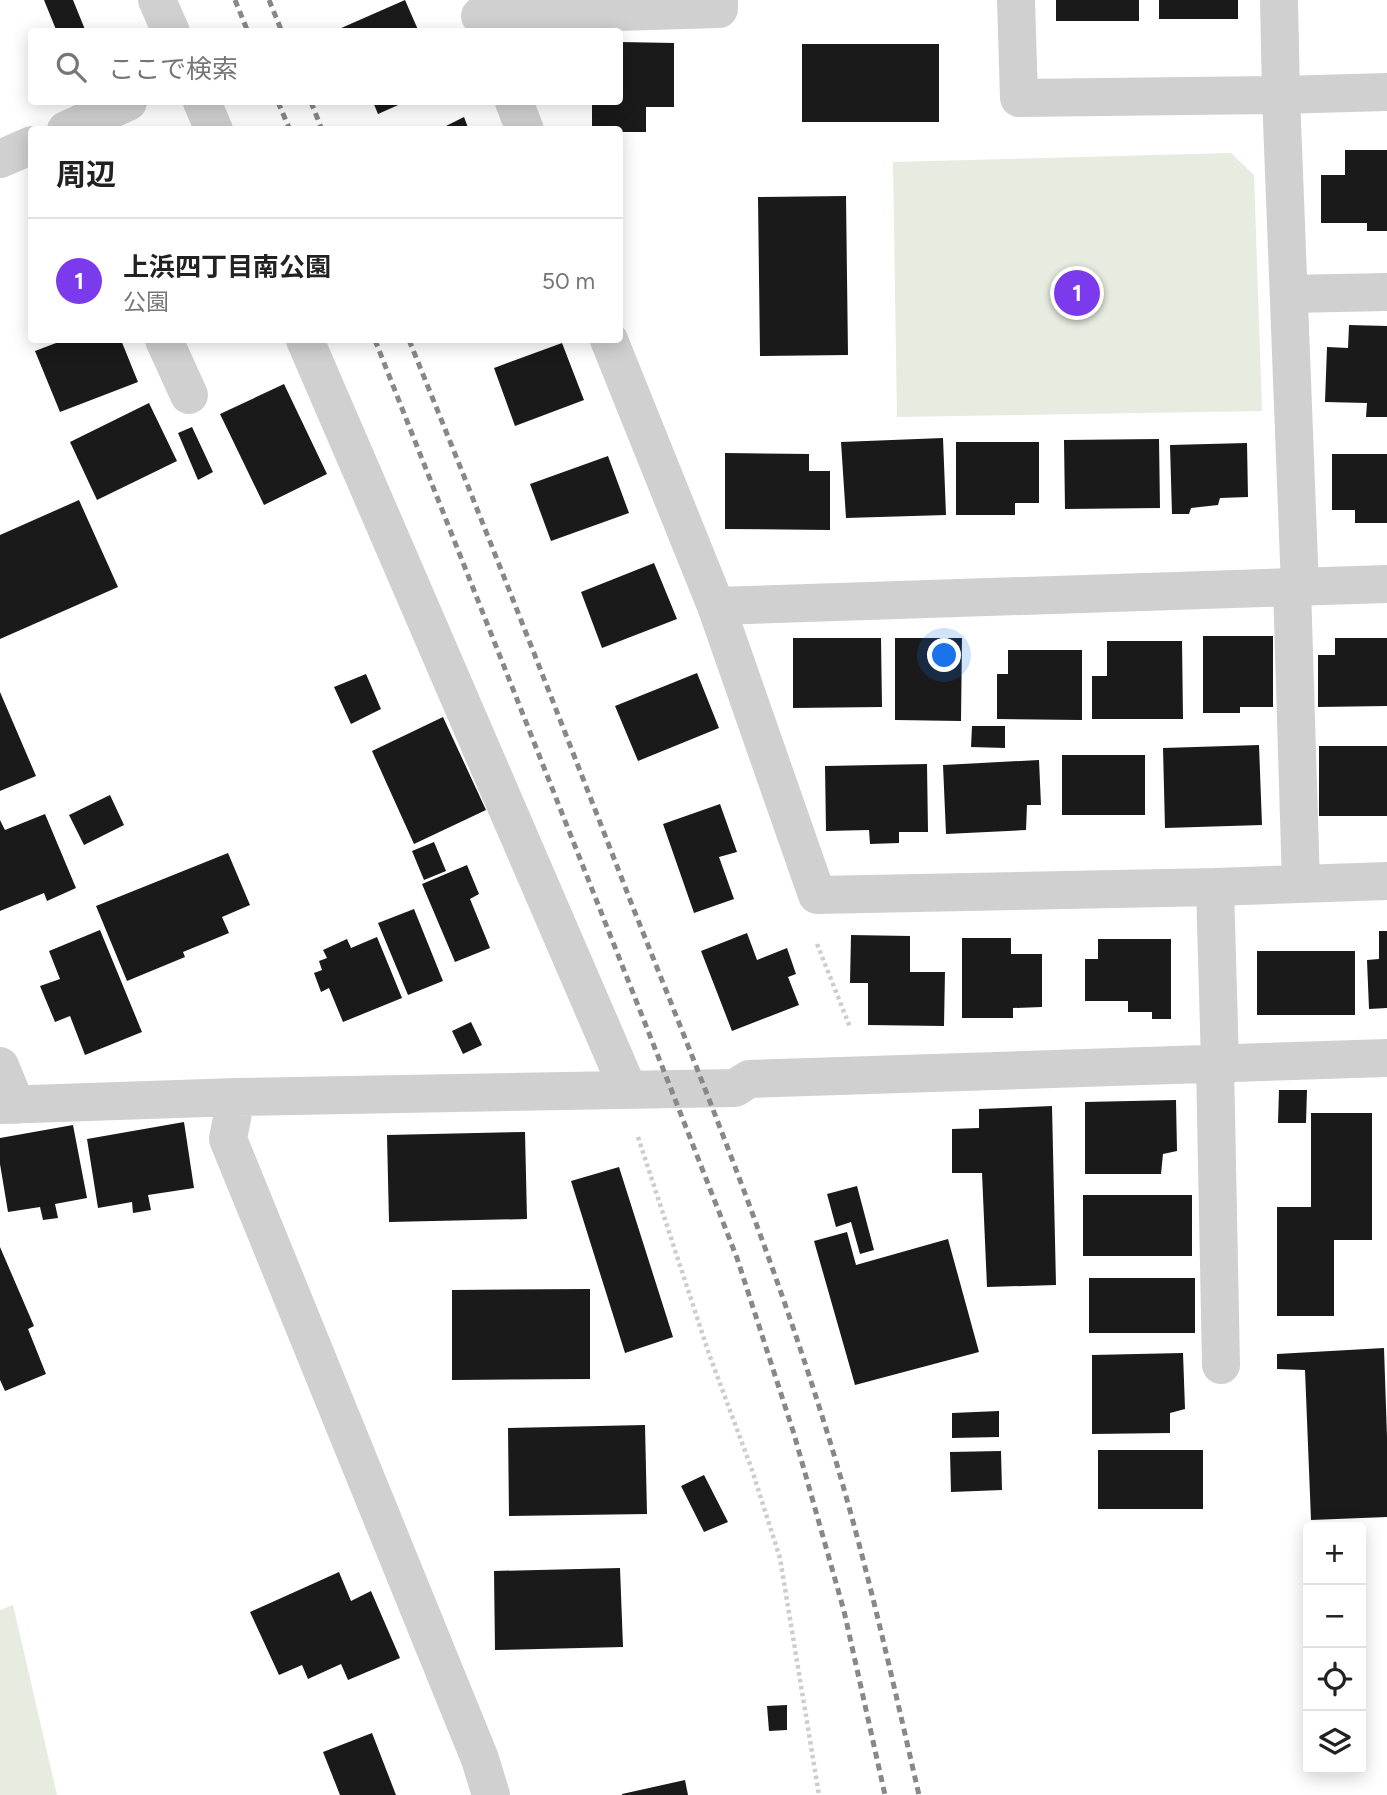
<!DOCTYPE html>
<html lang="ja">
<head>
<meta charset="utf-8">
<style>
  :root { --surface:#fff; --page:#f6f6f6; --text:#222; --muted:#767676; --line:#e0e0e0; --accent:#7c3aed }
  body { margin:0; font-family:Figtree,"Noto Sans JP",sans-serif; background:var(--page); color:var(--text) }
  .controls { position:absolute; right:21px; bottom:21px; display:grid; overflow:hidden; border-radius:7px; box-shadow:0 4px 18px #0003 }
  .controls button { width:63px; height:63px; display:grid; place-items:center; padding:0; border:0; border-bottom:2px solid var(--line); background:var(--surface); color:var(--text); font:35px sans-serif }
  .you { position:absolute; left:945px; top:656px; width:24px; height:24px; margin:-18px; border:5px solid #fff; border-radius:50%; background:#1a73e8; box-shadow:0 0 0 10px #1a73e833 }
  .badge { display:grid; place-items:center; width:46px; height:46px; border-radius:50%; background:var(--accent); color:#fff; font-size:23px; font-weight:700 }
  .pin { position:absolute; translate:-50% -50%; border:4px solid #fff; box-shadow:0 2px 7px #0006 }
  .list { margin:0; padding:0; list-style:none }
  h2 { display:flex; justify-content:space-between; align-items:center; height:91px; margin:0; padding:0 28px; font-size:30px }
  h2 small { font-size:23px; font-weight:400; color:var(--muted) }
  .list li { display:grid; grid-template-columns:46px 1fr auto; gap:21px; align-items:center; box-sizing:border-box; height:126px; padding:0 28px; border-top:2px solid var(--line) }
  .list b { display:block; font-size:26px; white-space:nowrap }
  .list p { margin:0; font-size:23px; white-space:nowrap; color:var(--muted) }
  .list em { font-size:23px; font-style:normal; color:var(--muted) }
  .icon { flex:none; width:38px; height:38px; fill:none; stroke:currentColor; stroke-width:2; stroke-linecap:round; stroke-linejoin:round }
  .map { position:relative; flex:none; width:1387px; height:1795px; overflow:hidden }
  .search { position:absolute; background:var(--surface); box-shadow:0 4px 18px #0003; left:28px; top:28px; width:595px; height:77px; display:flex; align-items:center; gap:18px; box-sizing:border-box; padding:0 24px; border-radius:7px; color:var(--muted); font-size:26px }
  .panel { position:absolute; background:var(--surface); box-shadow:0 4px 18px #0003; left:28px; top:126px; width:595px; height:217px; border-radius:7px }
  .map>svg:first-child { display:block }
  .green { fill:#e6ecdf }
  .building { fill:#1a1a1a }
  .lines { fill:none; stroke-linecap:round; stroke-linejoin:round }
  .path { stroke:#cdcdcd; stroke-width:4.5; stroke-dasharray:3.5 3.5; stroke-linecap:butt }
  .street { stroke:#d0d0d0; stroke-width:38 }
  .rail { stroke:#888; stroke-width:5; stroke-dasharray:7 5; stroke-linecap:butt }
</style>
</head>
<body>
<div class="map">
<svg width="1387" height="1795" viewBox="0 0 1387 1795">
  <rect width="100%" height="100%" fill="#fff"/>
  <path class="green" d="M 1231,153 L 1254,175 L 1262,411 L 897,417 L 893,162 Z
    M 13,1605 L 57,1795 L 0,1795 L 0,1610 Z"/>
  <path class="building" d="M 44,0 L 73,0 L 86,32 L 57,32 Z
    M 405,0 L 419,32 L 340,32 L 339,29 Z
    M 1056,0 L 1139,0 L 1139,21 L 1056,21 Z
    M 1159,0 L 1238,0 L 1238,19 L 1159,19 Z
    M 620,42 L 674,43 L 674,107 L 646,107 L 646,132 L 620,132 L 620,130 L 592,130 L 592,102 L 620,102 Z
    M 802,44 L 939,44 L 939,122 L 802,122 Z
    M 373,102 L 405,102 L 378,114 Z
    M 464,117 L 469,130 L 438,130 Z
    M 1345,150 L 1387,150 L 1387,231 L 1367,231 L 1367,223 L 1321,223 L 1321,175 L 1345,175 Z
    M 846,196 L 848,355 L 760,356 L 758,197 Z
    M 1349,325 L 1387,326 L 1387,417 L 1366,417 L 1367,403 L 1325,402 L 1327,347 L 1348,348 Z
    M 64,340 L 121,340 L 138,382 L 60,412 L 35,351 Z
    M 562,343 L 584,400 L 515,426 L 494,368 Z
    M 284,384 L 327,474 L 264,505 L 220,414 Z
    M 149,403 L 177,461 L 97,500 L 70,442 Z
    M 192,427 L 213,472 L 198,480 L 178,433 Z
    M 943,438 L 946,515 L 846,518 L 841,442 Z
    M 1159,439 L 1160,508 L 1065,509 L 1064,440 Z
    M 956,442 L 1039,442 L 1039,503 L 1015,503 L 1015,515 L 956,515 Z
    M 1247,443 L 1248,497 L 1220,498 L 1218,505 L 1191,508 L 1189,514 L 1172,514 L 1170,445 Z
    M 725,453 L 809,454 L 809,471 L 830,471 L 830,530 L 725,529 Z
    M 1332,454 L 1387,454 L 1387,523 L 1355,523 L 1355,510 L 1332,510 Z
    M 608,456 L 629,513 L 551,541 L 530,484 Z
    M 79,500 L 118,587 L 0,639 L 0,535 Z
    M 654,563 L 677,619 L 602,648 L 581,592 Z
    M 1203,636 L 1273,636 L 1273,707 L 1240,707 L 1240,713 L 1203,713 Z
    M 793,638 L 881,638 L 882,707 L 793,708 Z
    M 895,638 L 962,638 L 961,721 L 895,720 Z
    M 1335,638 L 1387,638 L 1387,706 L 1318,707 L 1318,655 L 1335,655 Z
    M 1107,641 L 1182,641 L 1183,719 L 1092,719 L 1092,676 L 1107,676 Z
    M 1008,650 L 1082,650 L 1082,720 L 997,719 L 997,674 L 1008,674 Z
    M 697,673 L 719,728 L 638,761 L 615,706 Z
    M 366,674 L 381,709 L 351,724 L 334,687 Z
    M 0,692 L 36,776 L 0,791 Z
    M 443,717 L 486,810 L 414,844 L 372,751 Z
    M 972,726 L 1005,726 L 1005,748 L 971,747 Z
    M 1259,745 L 1262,825 L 1165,828 L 1163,748 Z
    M 1319,746 L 1387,746 L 1387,816 L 1319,816 Z
    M 1062,755 L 1145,755 L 1145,815 L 1062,815 Z
    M 1039,760 L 1041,805 L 1027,805 L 1026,830 L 946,834 L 943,765 Z
    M 927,764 L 928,832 L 899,832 L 899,843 L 870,844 L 869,830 L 826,831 L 825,766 Z
    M 110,795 L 124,825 L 84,845 L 69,815 Z
    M 720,804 L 737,852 L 719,857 L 734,899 L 694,913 L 663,824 Z
    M 45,814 L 76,888 L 47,901 L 44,893 L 0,911 L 0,820 L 5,830 Z
    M 434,842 L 446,871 L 424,880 L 412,851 Z
    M 228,853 L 250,905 L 222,917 L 229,933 L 183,952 L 185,957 L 127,981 L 96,906 Z
    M 467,865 L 479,894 L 470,899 L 490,948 L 455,962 L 422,884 Z
    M 414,909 L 443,981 L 408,995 L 378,923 Z
    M 100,930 L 142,1032 L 85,1055 L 70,1016 L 55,1022 L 40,986 L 60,979 L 49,951 Z
    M 1379,931 L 1387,931 L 1387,1008 L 1369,1009 L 1367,960 L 1379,959 Z
    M 747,933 L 757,960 L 787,948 L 796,974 L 788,977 L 799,1005 L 732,1031 L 701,951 Z
    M 851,935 L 910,936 L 910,972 L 945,972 L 944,1026 L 868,1025 L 868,983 L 850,983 Z
    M 377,937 L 402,998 L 343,1022 L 329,988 L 321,992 L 314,973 L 322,970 L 319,961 L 327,958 L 323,950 L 347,939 L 351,948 Z
    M 962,938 L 1011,938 L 1011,954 L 1042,954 L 1042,1007 L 1013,1008 L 1013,1018 L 962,1018 Z
    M 1098,939 L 1171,939 L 1171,1019 L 1152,1019 L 1152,1012 L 1128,1012 L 1128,1001 L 1085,1001 L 1085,959 L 1098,959 Z
    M 1257,951 L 1355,951 L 1355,1015 L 1257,1015 Z
    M 471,1022 L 482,1045 L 463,1054 L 452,1031 Z
    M 1279,1090 L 1307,1090 L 1306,1123 L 1278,1123 Z
    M 1176,1100 L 1177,1151 L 1163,1154 L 1161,1174 L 1085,1174 L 1085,1102 Z
    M 1052,1106 L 1056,1285 L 987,1287 L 982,1173 L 952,1173 L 952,1129 L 979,1128 L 979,1109 Z
    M 1311,1113 L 1372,1113 L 1372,1240 L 1334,1240 L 1334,1316 L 1277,1316 L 1277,1207 L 1311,1207 Z
    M 184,1122 L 194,1188 L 148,1195 L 151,1210 L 133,1213 L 132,1202 L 98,1208 L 87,1139 Z
    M 73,1125 L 87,1198 L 55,1204 L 58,1218 L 43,1220 L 40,1207 L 8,1212 L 0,1164 L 0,1138 Z
    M 525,1132 L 527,1219 L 389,1222 L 387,1135 Z
    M 619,1167 L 673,1337 L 625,1353 L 571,1181 Z
    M 857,1186 L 874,1250 L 860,1254 L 851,1222 L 836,1227 L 827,1194 Z
    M 1083,1195 L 1192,1195 L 1192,1256 L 1083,1256 Z
    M 847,1232 L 856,1265 L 948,1239 L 979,1352 L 855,1385 L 814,1241 Z
    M 0,1247 L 34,1326 L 28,1329 L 46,1374 L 5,1391 L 0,1380 Z
    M 1089,1278 L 1195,1278 L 1195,1333 L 1089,1333 Z
    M 590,1289 L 590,1379 L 452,1380 L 452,1290 Z
    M 1384,1348 L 1387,1437 L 1387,1517 L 1311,1520 L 1305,1370 L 1277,1369 L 1277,1354 Z
    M 1183,1353 L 1185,1409 L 1170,1413 L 1170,1433 L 1092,1434 L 1092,1355 Z
    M 999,1411 L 999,1437 L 952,1438 L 952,1413 Z
    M 645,1425 L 647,1514 L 509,1516 L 508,1428 Z
    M 1098,1450 L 1203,1450 L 1203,1509 L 1098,1509 Z
    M 1001,1451 L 1002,1490 L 951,1492 L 950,1452 Z
    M 704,1475 L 728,1522 L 704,1532 L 681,1486 Z
    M 620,1568 L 623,1647 L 495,1650 L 494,1571 Z
    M 339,1572 L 351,1601 L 371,1591 L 400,1658 L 348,1680 L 341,1664 L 308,1679 L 302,1665 L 279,1675 L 250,1612 Z
    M 787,1705 L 787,1730 L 769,1731 L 767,1706 Z
    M 372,1733 L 396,1795 L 340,1795 L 323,1752 Z
    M 685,1780 L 688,1795 L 622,1795 L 622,1794 Z"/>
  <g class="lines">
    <path class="path" d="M 817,944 L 850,1027
      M 638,1137 L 709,1354 L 751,1467 L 780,1558 L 819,1795"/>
    <path class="street" d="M 157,0 L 171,32
      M 1016,0 L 1019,98 L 1281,95 L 1387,92
      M 1279,0 L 1281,95 L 1300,587
      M 480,16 L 719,9 L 719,0
      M 202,102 L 214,130
      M 514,102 L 525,130
      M 66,130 L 128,102
      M 0,159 L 32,145
      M 1289,294 L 1387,292
      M 164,340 L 189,395
      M 305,340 L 628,1089
      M 609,340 L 716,606 L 817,895 L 1215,887 L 1387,881
      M 1292,587 L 1301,884
      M 716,606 L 1387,584
      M 1215,887 L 1220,1063
      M 1215,1063 L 1221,1365
      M 0,1066 L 16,1105
      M 0,1105 L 236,1097
      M 491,1795 L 480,1759 L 228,1139 L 236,1097 L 735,1088 L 749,1079 L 1387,1058"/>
    <path class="rail" d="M 235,0 L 248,32
      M 269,0 L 282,32
      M 278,102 L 290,130
      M 311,102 L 322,130
      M 375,340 L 671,1089 L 737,1258 L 794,1434 L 844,1611 L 885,1795
      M 409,340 C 486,529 560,719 634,910 C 701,1078 769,1246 823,1419 C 862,1542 890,1669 919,1795"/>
  </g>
</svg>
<div class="controls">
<button>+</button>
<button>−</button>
<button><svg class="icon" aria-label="locate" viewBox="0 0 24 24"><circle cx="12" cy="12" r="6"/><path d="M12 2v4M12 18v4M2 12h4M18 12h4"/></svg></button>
<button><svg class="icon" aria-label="layers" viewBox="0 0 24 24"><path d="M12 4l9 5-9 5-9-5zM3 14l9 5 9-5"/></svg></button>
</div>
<div class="you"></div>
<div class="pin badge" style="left:1077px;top:293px">1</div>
<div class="search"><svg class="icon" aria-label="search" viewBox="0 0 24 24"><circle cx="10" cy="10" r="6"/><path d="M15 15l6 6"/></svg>ここで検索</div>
<section class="panel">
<h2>周辺<small></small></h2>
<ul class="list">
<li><span class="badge">1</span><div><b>上浜四丁目南公園</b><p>公園</p></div><em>50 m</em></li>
</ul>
</section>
</div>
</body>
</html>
